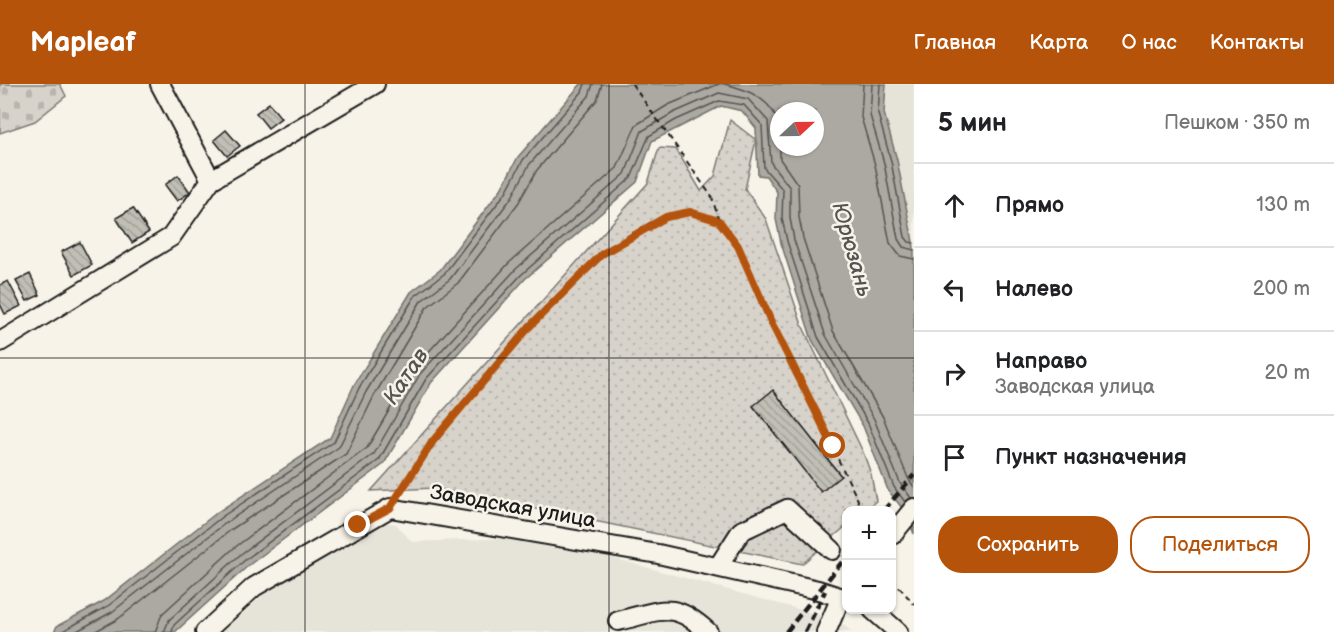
<!DOCTYPE html>
<html lang="ru">
<head>
<meta charset="utf-8">
<style>
  :root { --surface:#fff; --page:#f2f2f2; --text:#202124; --muted:#757577; --line:#e0e0e0; --accent:#b45309 }
  body { margin:0; font-family:"Balsamiq Sans",sans-serif; background:var(--page); color:var(--text) }
  .controls { position:absolute; right:18px; bottom:18px; display:grid; overflow:hidden; border-radius:12px; box-shadow:0 2px 4px #0004 }
  .controls button { width:54px; height:54px; display:grid; place-items:center; padding:0; border:0; border-bottom:2px solid var(--line); background:var(--surface); color:var(--text); font:30px sans-serif }
  .compass { position:absolute; left:770px; top:18px; width:54px; height:54px; border-radius:50%; background:var(--surface); box-shadow:0 2px 4px #0004; rotate:68deg }
  .stop { position:absolute; width:18px; height:18px; margin:-14px; border:4px solid #b45309; border-radius:50%; background:#fff }
  .stop.end { background:#b45309; border-color:#fff; box-shadow:0 2px 6px #0008 }
  .list { margin:0; padding:0; list-style:none }
  h2 { display:flex; justify-content:space-between; align-items:center; height:78px; margin:0; padding:0 24px; font-size:26px }
  h2 small { font-size:20px; font-weight:400; color:var(--muted) }
  .list li { display:grid; grid-template-columns:39px 1fr auto; gap:18px; align-items:center; box-sizing:border-box; height:84px; padding:0 24px; border-top:2px solid var(--line) }
  .list b { display:block; font-size:22px; white-space:nowrap }
  .list p { margin:0; font-size:20px; white-space:nowrap; color:var(--muted) }
  .list em { font-size:20px; font-style:normal; color:var(--muted) }
  .actions { display:flex; gap:12px; padding:18px 24px }
  .actions a { flex:1; padding:14px 0; border:2px solid var(--accent); border-radius:24px; text-align:center; font-size:21px; color:var(--accent) }
  .actions .main { background:var(--accent); color:#fff }
  .icon { flex:none; width:33px; height:33px; fill:none; stroke:currentColor; stroke-width:2; stroke-linecap:round; stroke-linejoin:round }
  .map { position:relative; flex:none; width:914px; height:548px; overflow:hidden }
  header { display:flex; align-items:center; gap:36px; box-sizing:border-box; height:84px; padding:0 30px; background:var(--accent); color:#fff }
  header strong { font-size:28px }
  nav { display:flex; gap:33px; margin-inline-start:auto; font-size:21px }
  main { display:flex }
  aside { flex:1; background:var(--surface) }
  .map>svg:first-child { display:block }
  .built { fill:#e6e3d9 }
  .grass { fill:url(#grass-dots); stroke:#7a7874; stroke-width:1.5 }
  .cemetery { fill:url(#cemetery-stones); stroke:#7a7874; stroke-width:1.5 }
  .water { fill:#aca9a2; stroke:#72716c; stroke-width:1.5; fill-rule:evenodd }
  .lines { fill:none; stroke-linecap:round; stroke-linejoin:round }
  .shore { stroke:#565452; stroke-width:1.5 }
  .building { fill:url(#building-back-hatch); stroke:#1c1c1c; stroke-width:1.5 }
  .minor-casing { stroke:#1c1c1c; stroke-width:22 }
  .path { stroke:#1c1c1c; stroke-width:2; stroke-dasharray:6 4.5; stroke-linecap:butt }
  .minor { stroke:#f7f3e8; stroke-width:18 }
  .rail { stroke:#1c1c1c; stroke-width:4.5; stroke-dasharray:9 4.5; stroke-linecap:butt }
  .route { stroke:#b45309; stroke-width:8 }
  .grid { fill:none; stroke:#1c1c1c; stroke-width:1.5; stroke-opacity:0.55 }
  .labels { text-anchor:middle; stroke-width:5; stroke-linejoin:round; paint-order:stroke }
  .street-label { font-size:21px; fill:#1c1c1c; stroke:#f7f3e8 }
  .water-label { font-size:22px; font-style:italic; fill:#565452; stroke:#f7f3e8 }
</style>
</head>
<body>
<header>
<strong>Mapleaf</strong>
<nav><a>Главная</a><a>Карта</a><a>О нас</a><a>Контакты</a></nav>
</header>
<main>
<div class="map">
<svg width="914" height="548" viewBox="0 0 914 548">
  <defs>
    <pattern id="grass-dots" width="8" height="8" patternUnits="userSpaceOnUse" patternTransform="scale(1.5)"><rect width="8" height="8" fill="#d7d3cb"/><path d="M2 2h.1M6 6h.1" fill="none" stroke="#b8b5ae" stroke-width="1.8" stroke-linecap="round"/></pattern>
    <pattern id="cemetery-stones" width="16" height="16" patternUnits="userSpaceOnUse" patternTransform="scale(1.5)"><rect width="16" height="16" fill="#d7d3cb"/><path d="M2 7V4a2 2 0 0 1 4 0v3zM10 15v-3a2 2 0 0 1 4 0v3z" fill="#b8b5ae"/></pattern>
    <pattern id="building-back-hatch" width="6" height="6" patternUnits="userSpaceOnUse" patternTransform="scale(1.5)"><rect width="6" height="6" fill="#c0beb5"/><path d="M-1 5l2 2M0 0l6 6M5-1l2 2" fill="none" stroke="#a4a39b"/></pattern>
  </defs>
  <rect width="100%" height="100%" fill="#f7f3e8"/>
  <filter id="ink" filterUnits="userSpaceOnUse"><feTurbulence type="fractalNoise" baseFrequency=".0167" numOctaves="2"/><feDisplacementMap in="SourceGraphic" scale="12" xChannelSelector="R" yChannelSelector="G"/><feConvolveMatrix kernelMatrix="1 2 1 2 8 2 1 2 1" color-interpolation-filters="sRGB"/></filter>
  <g filter="url(#ink)">
    <path class="built" d="M 886,0 L 914,0 L 914,163 L 897,76 L 884,29 Z
      M 382,438 L 396,440 L 412,458 L 537,453 L 837,536 L 852,548 L 222,548 L 281,495 Z"/>
    <path class="grass" d="M 730,36 L 756,56 L 745,105 L 766,135 L 802,241 L 863,368 L 871,390 L 876,417 L 865,426 L 846,426 L 846,442 L 802,480 L 434,404 L 371,407 L 648,99 L 659,64 L 676,65 L 701,107 L 715,92 Z"/>
    <path class="cemetery" d="M 0,0 L 60,0 L 66,12 L 35,37 L 0,49 Z"/>
    <path class="water" d="M 581,0 L 886,0 L 884,29 L 897,76 L 914,163 L 914,450 L 906,429 L 888,406 L 863,342 L 812,256 L 781,159 L 776,135 L 777,108 L 766,92 L 758,91 L 756,44 L 742,27 L 721,22 L 652,57 L 637,98 L 525,195 L 431,299 L 384,380 L 249,481 L 175,548 L 54,548 L 57,542 L 104,517 L 219,427 L 330,354 L 354,301 L 411,208 L 440,186 L 501,105 L 518,73 ZM 779,27 L 815,27 L 815,63 L 779,63 Z"/>
    <g class="lines">
      <path class="shore" d="M 724,0 C 748,5 776,17 779,45
        M 863,0 L 861,33 L 875,81 L 890,159 L 900,172 L 914,175
        M 872,0 L 870,31 L 884,79 L 898,155 L 903,163 L 914,166
        M 880,0 L 878,30 L 891,77 L 905,153 L 909,158 L 914,159
        M 780,63 L 780,75 L 798,101 L 799,133 L 803,154 L 833,247 L 883,333 L 908,394 L 914,403
        M 61,548 L 108,522 L 223,432 L 334,358 L 359,304 L 415,212 L 444,190 L 506,108 L 523,76 L 582,8 L 585,0
        M 75,548 L 112,528 L 227,438 L 339,363 L 366,308 L 421,217 L 450,195 L 512,113 L 529,81 L 589,12 L 593,0
        M 94,548 L 118,535 L 232,445 L 346,370 L 374,312 L 427,223 L 458,199 L 519,118 L 537,86 L 597,16 L 602,0
        M 155,548 L 162,530 L 234,464 L 367,364 L 414,284 L 509,179 L 617,84 L 636,41 L 668,21 L 719,0
        M 164,548 L 169,536 L 241,470 L 374,370 L 420,290 L 516,185 L 625,90 L 642,47 L 673,29 L 719,9 L 748,15 L 768,37 L 771,79 L 790,104 L 790,134 L 794,156 L 825,250 L 874,335 L 900,399 L 911,414
        M 172,548 L 174,541 L 245,476 L 379,376 L 426,295 L 521,191 L 631,94 L 649,52 L 676,36 L 719,17 L 744,21 L 762,41 L 764,84 L 783,106 L 782,134 L 787,157 L 818,253 L 868,339 L 894,403 L 905,418"/>
    </g>
    <path class="building" d="M 269,19 L 281,34 L 268,44 L 256,29 Z
      M 226,46 L 240,62 L 227,72 L 214,56 Z
      M 178,91 L 190,108 L 177,117 L 165,101 Z
      M 133,124 L 149,148 L 132,159 L 116,134 Z
      M 80,158 L 92,181 L 74,191 L 61,168 Z
      M 30,190 L 40,211 L 27,217 L 16,197 Z
      M 8,197 L 21,222 L 5,230 L 0,220 L 0,201 Z
      M 773,306 L 841,392 L 821,408 L 753,322 Z"/>
    <g class="lines">
      <g class="minor-casing">
        <path id="minor" d="M 160,0 L 211,96
          M 0,258 L 171,153 L 211,96 L 375,0
          M 892,451 L 914,424
          M 718,483 L 741,447 L 787,425 L 832,466
          M 873,526 L 898,548
          M 618,537 C 662,527 672,515 708,548
          M 205,548 L 254,503 L 390,424 L 658,470 L 818,506 L 846,515
          M 826,548 L 841,513"/>
      </g>
      <path class="path" d="M 632,0 L 712,113 L 719,137 L 738,162 L 772,240 L 858,416 L 856,426
        M 399,409 C 446,337 600,133 689,128 C 698,127 710,134 719,137
        M 892,495 L 914,520"/>
      <use href="#minor" class="minor"/>
      <path class="rail" d="M 884,426 L 914,391
        M 786,548 L 846,473
        M 805,548 L 825,507"/>
    </g>
  </g>
  <g class="lines" filter="url(#ink)">
    <path class="route" d="M 358,441 L 390,424 L 433,357 L 530,242 L 602,170 L 666,133 L 690,128 L 719,137 L 738,162 L 772,240 L 833,362"/>
  </g>
  <path class="grid" d="M 305,0 L 305,548M 609,0 L 609,548M 0,274 L 914,274"/>
  <g class="labels">
    <g class="street-label">
      <text transform="translate(513 422) rotate(10)" y="7">Заводская улица</text>
    </g>
    <g class="water-label">
      <text transform="translate(853 165) rotate(74)" y="8">Юрюзань</text>
      <text transform="translate(405 292) rotate(-56)" y="8">Катав</text>
    </g>
  </g>
</svg>
<div class="controls">
<button>+</button>
<button>−</button>
</div>
<svg class="compass" viewBox="-18 -18 36 36"><path d="M0-13l5 13h-10z" fill="#e53935"/><path d="M0 13l5-13h-10z" fill="#757577"/></svg>
<div class="stop" style="left:833px;top:362px"></div>
<div class="stop end" style="left:358px;top:441px"></div>
</div>
<aside>
<h2>5 мин<small>Пешком · 350 m</small></h2>
<ul class="list">
<li><svg class="icon" aria-label="ahead" viewBox="0 0 24 24"><path d="M12 20V5M6 11l6-6 6 6"/></svg><div><b>Прямо</b></div><em>130 m</em></li>
<li><svg class="icon" aria-label="left" viewBox="0 0 24 24"><path d="M17 20v-9H6M10 6l-5 5 5 5"/></svg><div><b>Налево</b></div><em>200 m</em></li>
<li><svg class="icon" aria-label="right" viewBox="0 0 24 24"><path d="M7 20v-9h11M14 6l5 5-5 5"/></svg><div><b>Направо</b><p>Заводская улица</p></div><em>20 m</em></li>
<li><svg class="icon" aria-label="arrive" viewBox="0 0 24 24"><path d="M6 21V4h12l-3 4 3 4H6"/></svg><div><b>Пункт назначения</b></div></li>
</ul>
<div class="actions"><a class="main">Сохранить</a><a>Поделиться</a></div>
</aside>
</main>
</body>
</html>
